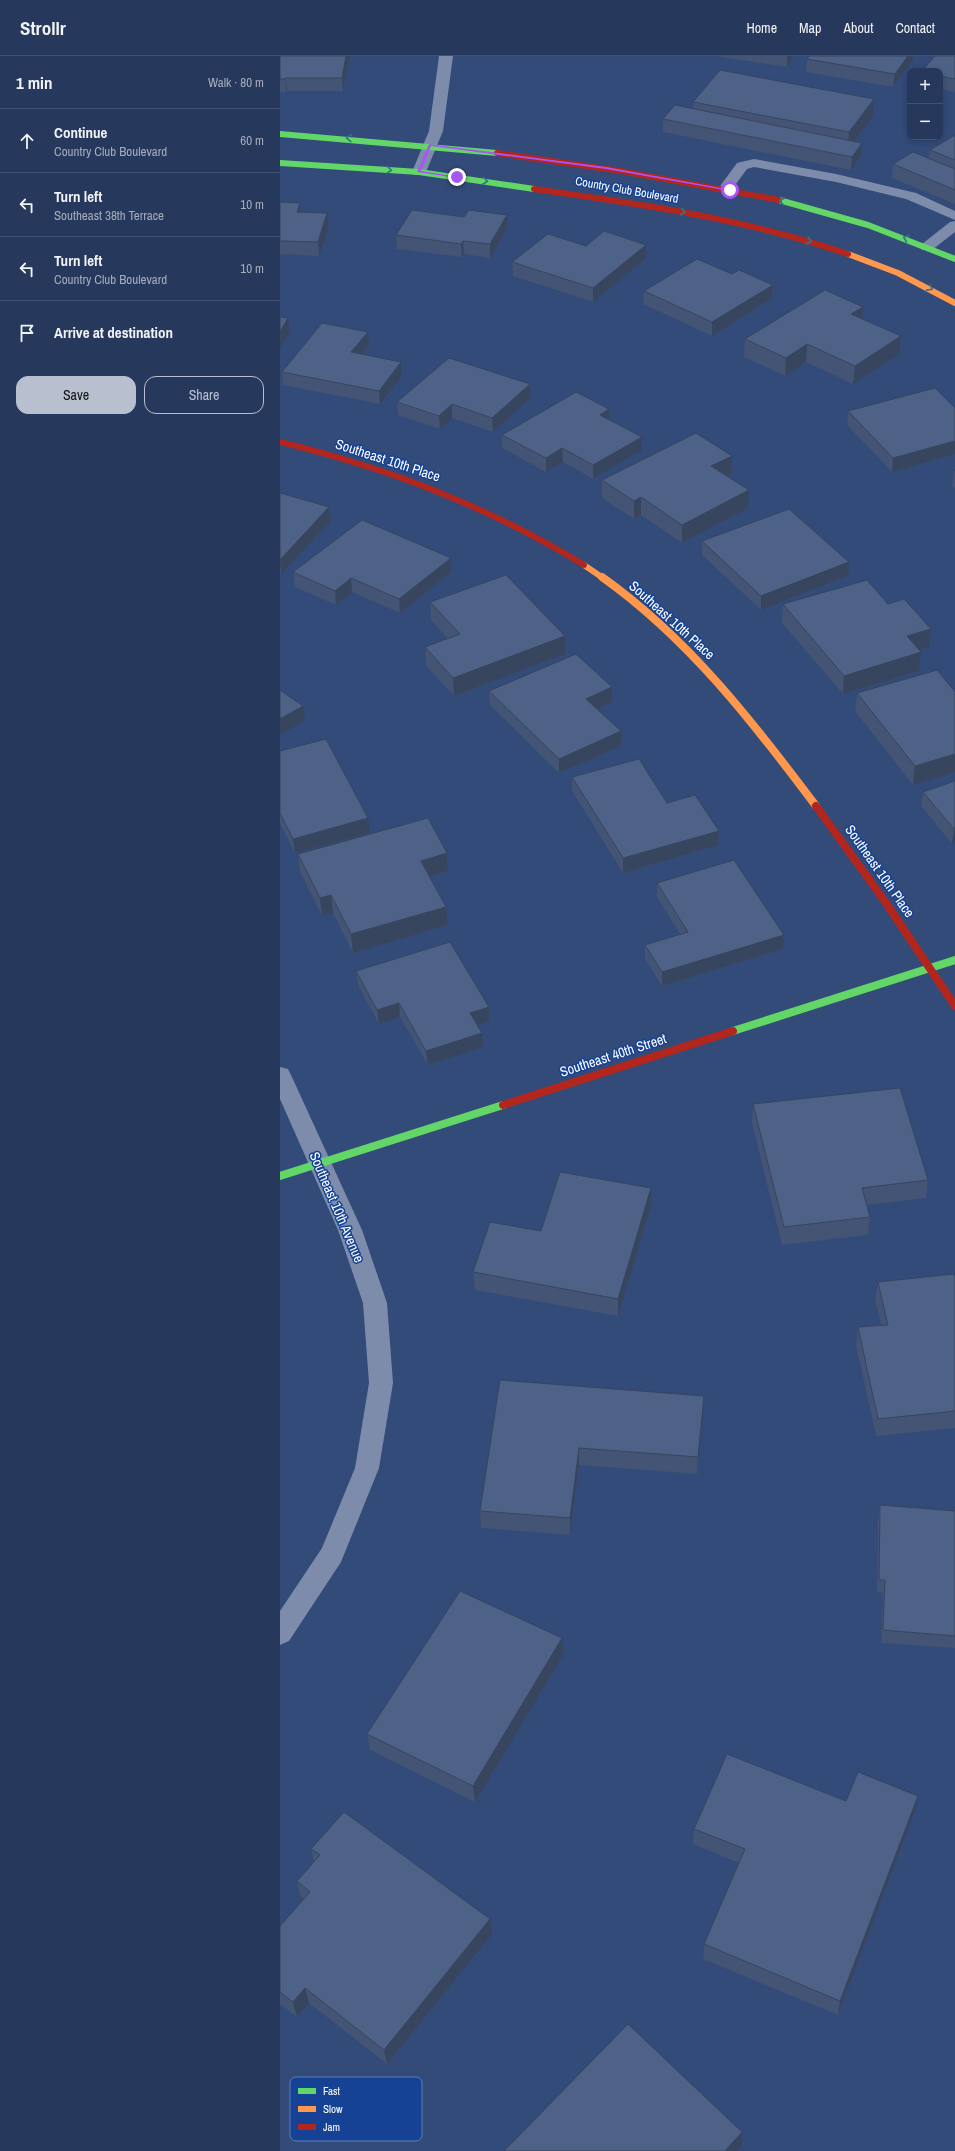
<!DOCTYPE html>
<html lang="en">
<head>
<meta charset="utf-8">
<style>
  :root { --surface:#26385b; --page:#2e3f61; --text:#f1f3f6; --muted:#a4acbb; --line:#425271; --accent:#b8c0d0 }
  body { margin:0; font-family:"Archivo Narrow",sans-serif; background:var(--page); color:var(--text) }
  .controls { position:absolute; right:12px; top:12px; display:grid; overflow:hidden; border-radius:8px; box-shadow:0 2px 6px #0003 }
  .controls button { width:36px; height:36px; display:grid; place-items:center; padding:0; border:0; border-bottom:1px solid var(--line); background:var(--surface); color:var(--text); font:20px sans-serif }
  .stop { position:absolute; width:12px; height:12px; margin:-9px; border:3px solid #a855f7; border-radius:50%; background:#fff }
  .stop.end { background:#a855f7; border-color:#fff; box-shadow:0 1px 4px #0008 }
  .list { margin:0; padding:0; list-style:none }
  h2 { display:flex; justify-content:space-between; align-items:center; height:52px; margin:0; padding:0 16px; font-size:17px }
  h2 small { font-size:13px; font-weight:400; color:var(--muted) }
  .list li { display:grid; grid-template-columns:26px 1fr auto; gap:12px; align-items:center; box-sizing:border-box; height:64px; padding:0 16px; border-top:1px solid var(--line) }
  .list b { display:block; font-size:15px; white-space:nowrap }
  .list p { margin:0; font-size:13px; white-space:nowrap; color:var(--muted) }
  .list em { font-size:13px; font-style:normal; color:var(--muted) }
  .actions { display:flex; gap:8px; padding:12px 16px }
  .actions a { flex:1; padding:9px 0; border:1px solid var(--accent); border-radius:12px; text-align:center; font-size:14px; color:var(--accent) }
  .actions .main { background:var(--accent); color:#111 }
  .icon { flex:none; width:22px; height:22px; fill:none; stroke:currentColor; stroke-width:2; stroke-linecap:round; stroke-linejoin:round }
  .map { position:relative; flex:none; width:675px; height:2095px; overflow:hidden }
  header { display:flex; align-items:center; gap:24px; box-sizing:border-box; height:56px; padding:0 20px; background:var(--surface); border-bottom:1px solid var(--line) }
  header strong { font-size:19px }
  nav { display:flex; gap:22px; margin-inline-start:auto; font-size:14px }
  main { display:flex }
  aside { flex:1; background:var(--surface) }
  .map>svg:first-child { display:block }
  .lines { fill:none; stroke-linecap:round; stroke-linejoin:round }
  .lane { fill:#7d8cab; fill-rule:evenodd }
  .street { fill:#7d8cab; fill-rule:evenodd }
  .fast-far1 { stroke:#63d668; stroke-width:6 }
  .fast { stroke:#63d668; stroke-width:8 }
  .slow-far1 { stroke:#ff974d; stroke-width:6 }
  .slow { stroke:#ff974d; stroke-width:8 }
  .jam-far1 { stroke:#b3261e; stroke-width:6 }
  .jam { stroke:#b3261e; stroke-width:8 }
  .wall { fill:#435474 }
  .shaded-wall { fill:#37455e }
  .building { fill:#4e6287; stroke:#37455e }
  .oneway { stroke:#317686 }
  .route { fill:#a855f7 }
  .labels { text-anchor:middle; stroke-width:3; stroke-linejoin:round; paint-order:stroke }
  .far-street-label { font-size:12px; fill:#fff; stroke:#164296 }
  .street-label { font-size:14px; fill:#fff; stroke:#164296 }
  .key { fill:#164296; stroke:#5c7bb6; stroke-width:1 }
  .key-label { font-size:11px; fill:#fff }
</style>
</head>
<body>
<header>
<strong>Strollr</strong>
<nav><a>Home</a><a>Map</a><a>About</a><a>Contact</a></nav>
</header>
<main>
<aside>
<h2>1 min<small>Walk · 80 m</small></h2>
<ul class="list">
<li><svg class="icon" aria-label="ahead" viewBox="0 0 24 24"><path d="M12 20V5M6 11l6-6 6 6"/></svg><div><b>Continue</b><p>Country Club Boulevard</p></div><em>60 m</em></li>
<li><svg class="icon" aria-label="left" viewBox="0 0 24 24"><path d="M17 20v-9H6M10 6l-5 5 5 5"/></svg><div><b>Turn left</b><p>Southeast 38th Terrace</p></div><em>10 m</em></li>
<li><svg class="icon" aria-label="left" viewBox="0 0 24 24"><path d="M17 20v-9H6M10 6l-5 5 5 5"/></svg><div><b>Turn left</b><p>Country Club Boulevard</p></div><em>10 m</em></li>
<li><svg class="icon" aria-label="arrive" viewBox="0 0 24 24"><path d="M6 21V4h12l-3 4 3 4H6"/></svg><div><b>Arrive at destination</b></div></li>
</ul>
<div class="actions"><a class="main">Save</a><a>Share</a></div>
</aside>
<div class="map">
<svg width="675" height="2095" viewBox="0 0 675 2095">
  <rect width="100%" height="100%" fill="#334b79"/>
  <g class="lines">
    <path class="lane" d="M 474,103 L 556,118 L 636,137 L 675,155 L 675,164 L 626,143 L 556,126 L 474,111 L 467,113 L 450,136 L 440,136 L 438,133 L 457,107 Z
      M 675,165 L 675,176 L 652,194 L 642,194 L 640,191 L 642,188 L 670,166 Z"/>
    <path class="street" d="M 159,0 L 173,0 L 163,75 L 146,116 L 144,119 L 134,119 L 132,116 L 149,75 Z
      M 0,1011 L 8,1013 L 11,1019 L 82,1174 L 107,1247 L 113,1327 L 99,1412 L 61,1506 L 9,1585 L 0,1589 L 0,1555 L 42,1492 L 75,1412 L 89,1327 L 83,1247 L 58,1174 L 0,1043 Z"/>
    <path class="fast-far1" d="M 0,78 L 217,97
      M 0,107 L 139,116 L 254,133
      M 499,144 L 588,169 L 675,203"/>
    <path class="fast" d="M 453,975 L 675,904
      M 0,1120 L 223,1049"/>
    <path class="slow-far1" d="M 568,198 L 618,217 L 675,247
      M 304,509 L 323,522"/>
    <path class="slow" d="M 322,521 C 408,582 473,666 536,750"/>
    <path class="jam-far1" d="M 217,97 L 341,115 L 499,144
      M 254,133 C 360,148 466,163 568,198
      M 0,386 C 110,413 207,450 304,509"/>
    <path class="jam" d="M 536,750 L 606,847 L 675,950
      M 223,1049 L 453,975"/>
  </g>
  <path class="wall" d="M 0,0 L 70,0 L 63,35 L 7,35 L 6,36 L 0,36 Z
    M 435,0 L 514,0 L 507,11 Z
    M 529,0 L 633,0 L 633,4 L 613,31 L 526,16 L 527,3 Z
    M 675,0 L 675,36 L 660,33 L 660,15 Z
    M 413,46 L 593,60 L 574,85 L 581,100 L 571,114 L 383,76 L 383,63 L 413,53 Z
    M 675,79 L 675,148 L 612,122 L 613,108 L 649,102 L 650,94 Z
    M 0,146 L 21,156 L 47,157 L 49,171 L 39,200 L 0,198 Z
    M 227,172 L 210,202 L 184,198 L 182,201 L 117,193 L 116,179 Z
    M 366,189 L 366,202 L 313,246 L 233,220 L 232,206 L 306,190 Z
    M 452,218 L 493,229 L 492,242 L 432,280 L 363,248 L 364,235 Z
    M 583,251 L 582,263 L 619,298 L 573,328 L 526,306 L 505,320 L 464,301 L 465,283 Z
    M 88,276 L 89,289 L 82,298 L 122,320 L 100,348 L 3,329 L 2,316 Z
    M 250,328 L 250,342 L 213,376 L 172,362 L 160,373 L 118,359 L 117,346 Z
    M 675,352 L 675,398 L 612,416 L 567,369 L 568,355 Z
    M 329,353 L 329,363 L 362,381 L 362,394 L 313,423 L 283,406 L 266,416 L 222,392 L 222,379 Z
    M 674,415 L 675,415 L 675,432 L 672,429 Z
    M 451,418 L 446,420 L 468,452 L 402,487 L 361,459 L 354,463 L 322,442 L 322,424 Z
    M 0,437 L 49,451 L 51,465 L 1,518 L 0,518 Z
    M 422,485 L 568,520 L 481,554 L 422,499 Z
    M 171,502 L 171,516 L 120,557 L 72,536 L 56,549 L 15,531 L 13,516 Z
    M 150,546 L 285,580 L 285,598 L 174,640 L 146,610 L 145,591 L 168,583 L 151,564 Z
    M 503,548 L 608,548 L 649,591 L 639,594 L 639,615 L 563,638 L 502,567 Z
    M 332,631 L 332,646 L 316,652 L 341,690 L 279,717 L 210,649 L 209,635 Z
    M 675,636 L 633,729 L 575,655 L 577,637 Z
    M 0,695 L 90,777 L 15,797 L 0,767 Z
    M 292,721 L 387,747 L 439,775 L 438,789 L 343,817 L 292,735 Z
    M 675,725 L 675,787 L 672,788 L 641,750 L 643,736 Z
    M 167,797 L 168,815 L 150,821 L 168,869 L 73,897 L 53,857 L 42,860 L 20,816 L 18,798 Z
    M 377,827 L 504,879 L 503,893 L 382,930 L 365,903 L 365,889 L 400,878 L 377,841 Z
    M 76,915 L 209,951 L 209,965 L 197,969 L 203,991 L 148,1009 L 120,961 L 99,968 L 78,929 Z
    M 473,1048 L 648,1124 L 646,1142 L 587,1149 L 590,1161 L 588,1179 L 502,1189 L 472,1067 Z
    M 371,1132 L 371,1150 L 338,1260 L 195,1234 L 193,1216 L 261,1175 Z
    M 675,1221 L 675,1372 L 596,1380 L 576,1289 L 578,1271 L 601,1269 L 595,1243 L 598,1226 Z
    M 220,1324 L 424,1340 L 423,1357 L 417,1418 L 299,1409 L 290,1479 L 201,1472 L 200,1455 Z
    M 600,1449 L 675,1455 L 675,1592 L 601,1587 L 603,1537 L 597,1536 L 598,1462 Z
    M 283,1599 L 195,1746 L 90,1694 L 87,1678 Z
    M 566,1745 L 635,1755 L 558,1959 L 423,1903 L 424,1888 L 459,1807 L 413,1788 L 414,1773 Z
    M 31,1793 L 212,1878 L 107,2008 L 29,1947 L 17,1961 L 0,1948 L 0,1870 L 24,1843 L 20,1840 L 17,1825 L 34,1806 Z"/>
  <path class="shaded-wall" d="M 66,0 L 70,0 L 63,35 L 62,22 Z
    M 507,0 L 514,0 L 507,11 Z
    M 628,0 L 633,0 L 633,4 L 613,31 L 615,18 Z
    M 5,22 L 7,35 L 6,36 L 5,23 Z
    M 594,43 L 593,60 L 568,93 L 569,76 Z
    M 582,87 L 581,100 L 571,114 L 572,101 Z
    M 20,147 L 21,160 L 17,156 Z
    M 47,157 L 49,171 L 39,200 L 38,186 Z
    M 227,159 L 227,172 L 210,202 L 210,188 Z
    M 183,185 L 184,198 L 182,201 L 181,188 Z
    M 366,189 L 366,202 L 313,246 L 313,232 Z
    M 493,229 L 492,242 L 432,280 L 432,266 Z
    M 583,251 L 582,268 L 571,258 Z
    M 8,262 L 10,276 L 0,292 L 0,276 Z
    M 88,276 L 89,289 L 72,310 L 71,296 Z
    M 621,280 L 619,298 L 573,328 L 575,310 Z
    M 527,288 L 526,306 L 505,320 L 506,302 Z
    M 121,306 L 122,320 L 100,348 L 99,335 Z
    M 250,328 L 250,342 L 213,376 L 212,362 Z
    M 172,348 L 172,362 L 160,373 L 159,360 Z
    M 329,353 L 329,367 L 320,359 Z
    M 362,381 L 362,394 L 313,423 L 313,409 Z
    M 675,385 L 675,398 L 612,416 L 613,402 Z
    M 282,392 L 283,406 L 266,416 L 266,402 Z
    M 452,400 L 451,418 L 430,428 L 431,410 Z
    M 469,434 L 468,452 L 402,487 L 402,469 Z
    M 361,441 L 361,459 L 354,463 L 354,445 Z
    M 49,451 L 51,465 L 1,518 L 0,504 Z
    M 171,502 L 171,516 L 120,557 L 119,543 Z
    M 569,506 L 568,520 L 481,554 L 481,540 Z
    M 71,522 L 72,536 L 56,549 L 55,535 Z
    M 651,573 L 649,591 L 625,599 L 627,580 Z
    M 285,580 L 285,598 L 174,640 L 173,622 Z
    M 641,596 L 639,615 L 563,638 L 564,620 Z
    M 332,631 L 332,646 L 306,657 L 306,643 Z
    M 23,650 L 25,664 L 0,679 L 0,663 Z
    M 341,675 L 341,690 L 279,717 L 279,703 Z
    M 675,698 L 675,716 L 633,729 L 635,710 Z
    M 88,762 L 90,777 L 15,797 L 13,783 Z
    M 674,773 L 675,773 L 675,787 L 672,788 Z
    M 439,775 L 438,789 L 343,817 L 343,802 Z
    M 167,797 L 168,815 L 142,823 L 141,805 Z
    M 51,839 L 53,857 L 42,860 L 40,842 Z
    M 166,851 L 168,869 L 73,897 L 71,878 Z
    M 504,879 L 503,893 L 382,930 L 382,916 Z
    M 119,947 L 120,961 L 99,968 L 97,954 Z
    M 209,951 L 209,965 L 191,971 L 190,957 Z
    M 202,977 L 203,991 L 148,1009 L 146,995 Z
    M 371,1132 L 371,1150 L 338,1260 L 338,1243 Z
    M 424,1340 L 423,1357 L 417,1418 L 418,1401 Z
    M 299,1392 L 299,1409 L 290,1479 L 290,1462 Z
    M 282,1582 L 283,1599 L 195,1746 L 193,1730 Z
    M 638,1740 L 635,1755 L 558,1959 L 560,1945 Z
    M 210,1863 L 212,1878 L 107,2008 L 104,1994 Z
    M 25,1932 L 29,1947 L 17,1961 L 13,1946 Z
    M 462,2076 L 461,2090 L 456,2095 L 445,2095 Z"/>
  <path class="building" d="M 0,0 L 66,0 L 62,22 L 5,22 L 5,23 L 0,23 Z
    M 529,0 L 628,0 L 615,18 L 527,3 Z
    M 655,0 L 675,0 L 675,23 L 660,20 L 660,15 L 642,15 Z
    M 440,14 L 594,43 L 569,76 L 413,46 Z
    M 395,49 L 582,87 L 572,101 L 383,63 Z
    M 675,79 L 675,104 L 650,94 Z
    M 633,96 L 675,113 L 675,134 L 613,108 Z
    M 0,146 L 20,147 L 17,156 L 47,157 L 38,186 L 0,185 Z
    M 132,154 L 184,161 L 189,154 L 227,159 L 210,188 L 183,185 L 181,188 L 116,179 Z
    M 324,175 L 366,189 L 313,232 L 232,206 L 268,178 L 306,190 Z
    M 417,203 L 452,218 L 459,214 L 493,229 L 432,266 L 364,235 Z
    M 545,234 L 583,251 L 571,258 L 621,280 L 575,310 L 527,288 L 506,302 L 465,283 Z
    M 0,261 L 8,262 L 0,276 Z
    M 42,267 L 88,276 L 71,296 L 121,306 L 99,335 L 2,316 Z
    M 169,302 L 250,328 L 212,362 L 172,348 L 159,360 L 117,346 Z
    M 655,332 L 675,352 L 675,385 L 613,402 L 568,355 Z
    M 296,336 L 329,353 L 320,359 L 362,381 L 313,409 L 282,392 L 266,402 L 222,379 Z
    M 416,377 L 452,400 L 431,410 L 469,434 L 402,469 L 361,441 L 354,445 L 322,424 Z
    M 0,437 L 49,451 L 0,504 Z
    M 509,453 L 569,506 L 481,540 L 422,485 Z
    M 82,464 L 171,502 L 119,543 L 71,522 L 55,535 L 13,516 Z
    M 226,519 L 285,580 L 173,622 L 145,591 L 180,578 L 150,546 Z
    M 587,524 L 608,548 L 624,543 L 651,573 L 627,580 L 641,596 L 564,620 L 503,548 Z
    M 296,598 L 332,631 L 306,643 L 341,675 L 279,703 L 209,635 Z
    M 657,614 L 675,636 L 675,698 L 635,710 L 577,637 Z
    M 0,634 L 23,650 L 0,663 Z
    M 46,683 L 88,762 L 13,783 L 0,757 L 0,695 Z
    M 359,703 L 387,747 L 415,739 L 439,775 L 343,802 L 292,721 Z
    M 675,725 L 675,773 L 674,773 L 643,736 Z
    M 148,762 L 167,797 L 141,805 L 166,851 L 71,878 L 51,839 L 40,842 L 18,798 Z
    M 454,804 L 504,879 L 382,916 L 365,889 L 408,876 L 377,827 Z
    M 170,886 L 209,951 L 190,957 L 202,977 L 146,995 L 119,947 L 97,954 L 76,915 Z
    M 620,1032 L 648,1124 L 582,1132 L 590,1161 L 504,1171 L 473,1048 Z
    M 280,1116 L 371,1132 L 338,1243 L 193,1216 L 210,1166 L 261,1175 Z
    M 674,1218 L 675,1221 L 675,1355 L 598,1363 L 578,1271 L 608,1269 L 598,1226 Z
    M 220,1324 L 424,1340 L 418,1401 L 299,1392 L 290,1462 L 200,1455 Z
    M 600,1449 L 675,1455 L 675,1580 L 603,1574 L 605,1524 L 599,1524 Z
    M 180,1535 L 282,1582 L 193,1730 L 87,1678 Z
    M 447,1698 L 566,1745 L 578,1716 L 638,1740 L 560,1945 L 424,1888 L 465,1793 L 414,1773 Z
    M 64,1756 L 210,1863 L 104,1994 L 25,1932 L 13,1946 L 0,1936 L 0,1870 L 30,1836 L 17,1825 L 40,1799 L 31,1793 Z
    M 348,1968 L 462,2076 L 445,2095 L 224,2095 Z"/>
  <defs><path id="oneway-chevron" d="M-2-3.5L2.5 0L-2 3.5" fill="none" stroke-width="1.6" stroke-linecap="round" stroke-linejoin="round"/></defs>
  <g class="oneway">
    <use href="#oneway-chevron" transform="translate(69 82) rotate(-176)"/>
    <use href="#oneway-chevron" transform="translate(109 114) rotate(5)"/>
    <use href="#oneway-chevron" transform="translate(205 125) rotate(8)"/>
    <use href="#oneway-chevron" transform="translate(502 145) rotate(-168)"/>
    <use href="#oneway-chevron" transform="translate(403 156) rotate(12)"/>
    <use href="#oneway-chevron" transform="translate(626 182) rotate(-157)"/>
    <use href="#oneway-chevron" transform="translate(529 185) rotate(17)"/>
    <use href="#oneway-chevron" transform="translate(650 232) rotate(29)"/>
  </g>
  <path class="route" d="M 149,88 L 326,111 L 452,134 L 450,135 L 326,113 L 151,90 L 141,115 L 179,121 L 177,122 L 137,116 Z"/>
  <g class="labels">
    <g class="far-street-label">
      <text transform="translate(347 134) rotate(10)" y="4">Country Club Boulevard</text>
    </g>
    <g class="street-label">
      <text transform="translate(108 404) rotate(18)" y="5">Southeast 10th Place</text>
      <text transform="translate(392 564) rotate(42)" y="5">Southeast 10th Place</text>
      <text transform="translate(600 815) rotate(55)" y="5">Southeast 10th Place</text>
      <text transform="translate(333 999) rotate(-18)" y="5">Southeast 40th Street</text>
      <text transform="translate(57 1151) rotate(67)" y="5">Southeast 10th Avenue</text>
    </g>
  </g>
  <rect x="10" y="2021" width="132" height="64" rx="6" class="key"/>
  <rect x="18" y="2032" width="18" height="6" fill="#63d668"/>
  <rect x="18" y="2050" width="18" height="6" fill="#ff974d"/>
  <rect x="18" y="2068" width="18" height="6" fill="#b3261e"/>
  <g class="key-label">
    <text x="43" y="2039">Fast</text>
    <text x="43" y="2057">Slow</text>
    <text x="43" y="2075">Jam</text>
  </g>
</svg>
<div class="controls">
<button>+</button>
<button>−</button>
</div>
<div class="stop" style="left:450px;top:134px"></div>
<div class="stop end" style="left:177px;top:121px"></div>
</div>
</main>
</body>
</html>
